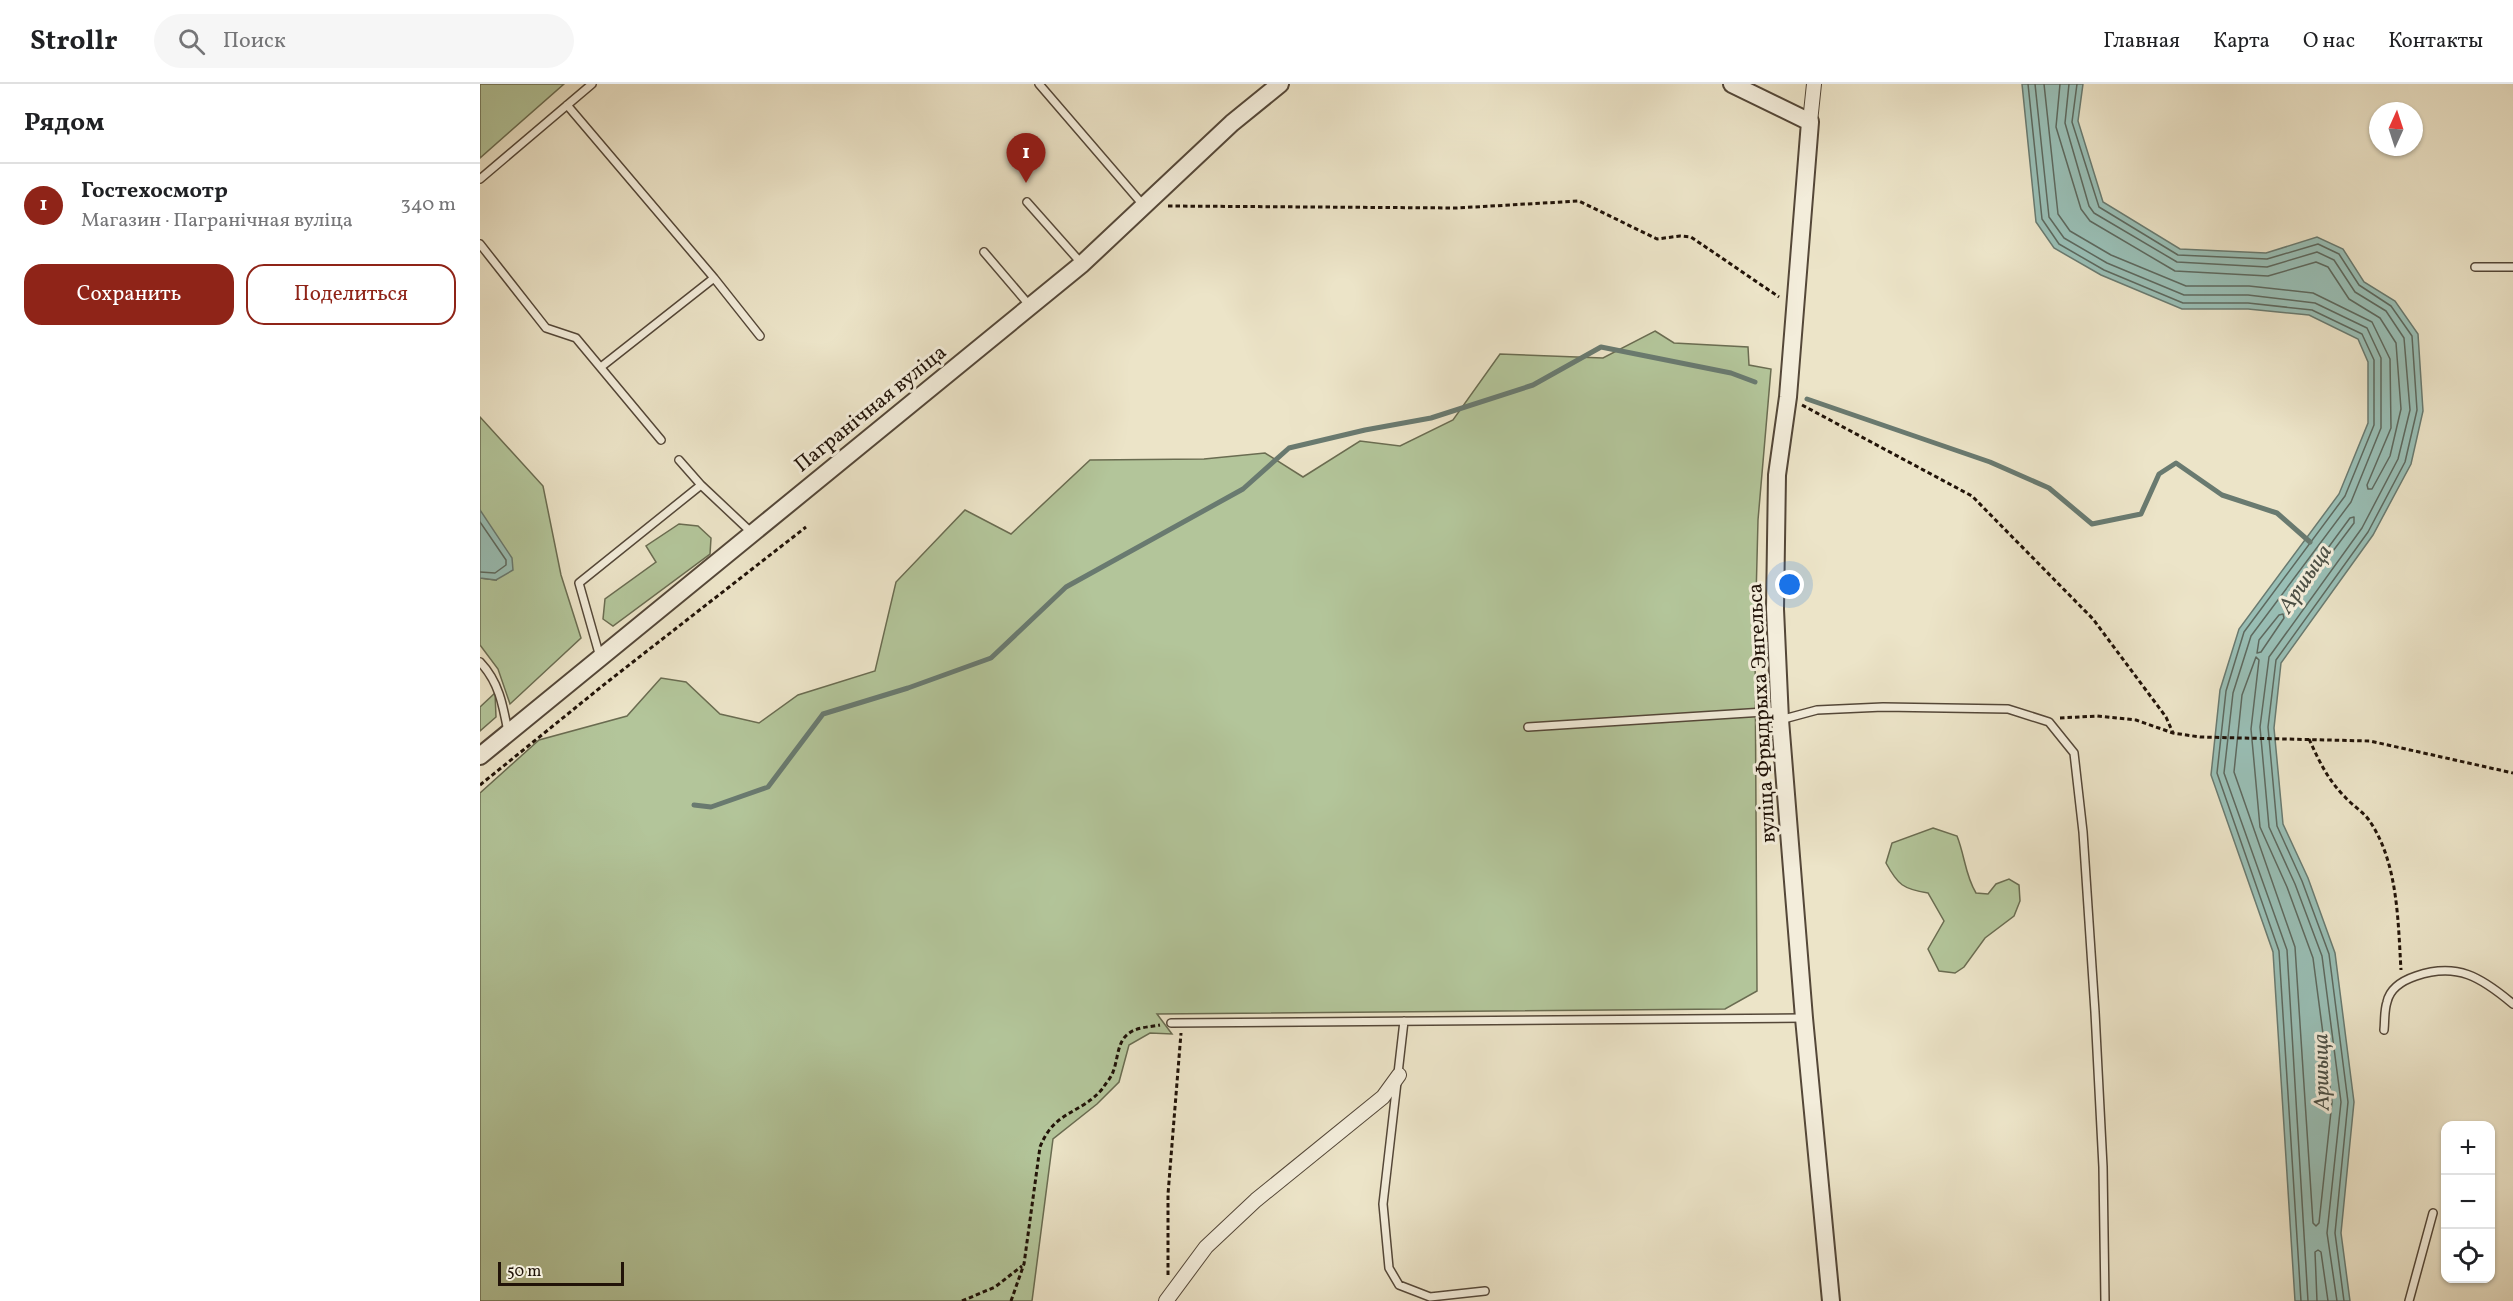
<!DOCTYPE html>
<html lang="ru">
<head>
<meta charset="utf-8">
<style>
  :root { --surface:#fff; --page:#f6f6f6; --text:#202124; --muted:#757577; --line:#e0e0e0; --accent:#8f2418 }
  body { margin:0; font-family:Vollkorn,serif; background:var(--page); color:var(--text) }
  .controls { position:absolute; right:18px; bottom:18px; display:grid; overflow:hidden; border-radius:12px; box-shadow:0 2px 4px #0004 }
  .controls button { width:54px; height:54px; display:grid; place-items:center; padding:0; border:0; border-bottom:2px solid var(--line); background:var(--surface); color:var(--text); font:30px sans-serif }
  .compass { position:absolute; left:1889px; top:18px; width:54px; height:54px; border-radius:50%; background:var(--surface); box-shadow:0 2px 4px #0004; rotate:3deg }
  .scale { position:absolute; left:18px; bottom:15px; width:126px; box-sizing:border-box; padding-left:6px; border:3px solid #211308; border-top:0; font-size:16px; line-height:21px; white-space:nowrap; color:#211308; -webkit-text-stroke:4px #f3eddb; paint-order:stroke }
  .you { position:absolute; left:1310px; top:501px; width:21px; height:21px; margin:-15px; border:4px solid #fff; border-radius:50%; background:#1a73e8; box-shadow:0 0 0 9px #1a73e833 }
  .badge { display:grid; place-items:center; width:39px; height:39px; border-radius:50%; background:var(--accent); color:#fff; font-size:20px; font-weight:700 }
  .pin { position:absolute; translate:-50% -50px; filter:drop-shadow(0 2px 3px #0008) }
  .pin::after { content:''; position:absolute; top:32px; width:21px; height:18px; background:inherit; clip-path:polygon(0 0,100% 0,50% 100%) }
  .list { margin:0; padding:0; list-style:none }
  h2 { display:flex; justify-content:space-between; align-items:center; height:78px; margin:0; padding:0 24px; font-size:26px }
  h2 small { font-size:20px; font-weight:400; color:var(--muted) }
  .list li { display:grid; grid-template-columns:39px 1fr auto; gap:18px; align-items:center; box-sizing:border-box; height:84px; padding:0 24px; border-top:2px solid var(--line) }
  .list b { display:block; font-size:22px; white-space:nowrap }
  .list p { margin:0; font-size:20px; white-space:nowrap; color:var(--muted) }
  .list em { font-size:20px; font-style:normal; color:var(--muted) }
  .actions { display:flex; gap:12px; padding:18px 24px }
  .actions a { flex:1; padding:14px 0; border:2px solid var(--accent); border-radius:18px; text-align:center; font-size:21px; color:var(--accent) }
  .actions .main { background:var(--accent); color:#fff }
  .icon { flex:none; width:33px; height:33px; fill:none; stroke:currentColor; stroke-width:2; stroke-linecap:round; stroke-linejoin:round }
  .map { position:relative; flex:none; width:2033px; height:1217px; overflow:hidden }
  header { display:flex; align-items:center; gap:36px; box-sizing:border-box; height:84px; padding:0 30px; background:var(--surface); border-bottom:2px solid var(--line) }
  header strong { font-size:28px }
  nav { display:flex; gap:33px; margin-inline-start:auto; font-size:21px }
  .search { width:420px; height:54px; background:var(--page); display:flex; align-items:center; gap:15px; box-sizing:border-box; padding:0 21px; border-radius:33px; color:var(--muted); font-size:22px }
  main { display:flex }
  aside { flex:1; background:var(--surface) }
  .map>svg:first-child { display:block }
  .green { fill:#b3c59a; stroke:#6a6c51; stroke-width:1.5 }
  .water { fill:#99bfb6; stroke:#697a70; stroke-width:1.5 }
  .lines { fill:none; stroke-linecap:round; stroke-linejoin:round }
  .shore { stroke:#5d695f; stroke-width:1.5 }
  .stream { stroke:#697a70; stroke-width:5 }
  .service-casing { stroke:#544738; stroke-width:10 }
  .minor-casing { stroke:#544738; stroke-width:16 }
  .tertiary-casing { stroke:#544738; stroke-width:20 }
  .path { stroke:#211308; stroke-width:3; stroke-dasharray:4.5 3; stroke-linecap:butt }
  .service { stroke:#f3eddb; stroke-width:7 }
  .minor { stroke:#f3eddb; stroke-width:14 }
  .tertiary { stroke:#f3eddb; stroke-width:16 }
  .labels { text-anchor:middle; stroke-width:6; stroke-linejoin:round; paint-order:stroke }
  .street-label { font-size:21px; fill:#211308; stroke:#f3eddb }
  .water-label { font-size:22px; font-style:italic; fill:#4b4f45; stroke:#f3eddb }
</style>
</head>
<body>
<header>
<strong>Strollr</strong>
<div class="search"><svg class="icon" aria-label="search" viewBox="0 0 24 24"><circle cx="10" cy="10" r="6"/><path d="M15 15l6 6"/></svg>Поиск</div>
<nav><a>Главная</a><a>Карта</a><a>О нас</a><a>Контакты</a></nav>
</header>
<main>
<aside>
<h2>Рядом<small></small></h2>
<ul class="list">
<li><span class="badge">1</span><div><b>Гостехосмотр</b><p>Магазин · Пагранічная вуліца</p></div><em>340 m</em></li>
</ul>
<div class="actions"><a class="main">Сохранить</a><a>Поделиться</a></div>
</aside>
<div class="map">
<svg width="2033" height="1217" viewBox="0 0 2033 1217">
  <rect width="100%" height="100%" fill="#ece4c8"/>
  <filter id="stains"><feTurbulence type="fractalNoise" baseFrequency=".00333" numOctaves="4"/><feColorMatrix values="0 0 0 0 .2 0 0 0 0 .09 0 0 0 0 .02 0 0 0 .5 -.17"/></filter>
  <radialGradient id="worn" r=".72"><stop offset=".6" stop-color="#630" stop-opacity="0"/><stop offset="1" stop-color="#630" stop-opacity=".3"/></radialGradient>
  <path class="green" d="M 0,0 L 84,0 L 0,74 Z
    M 1175,247 L 1194,259 L 1268,263 L 1269,281 L 1291,285 L 1278,436 L 1275,553 L 1277,907 L 1245,925 L 677,930 L 692,950 L 670,949 L 649,961 L 639,998 L 617,1020 L 573,1055 L 552,1217 L 0,1217 L 0,709 L 59,656 L 147,632 L 181,594 L 206,598 L 240,630 L 279,639 L 318,611 L 395,587 L 416,498 L 485,426 L 531,450 L 610,376 L 724,375 L 785,369 L 823,393 L 880,357 L 920,362 L 973,336 L 1020,270 L 1123,274 Z
    M 0,333 L 63,402 L 81,491 L 101,554 L 30,620 L 18,585 L 0,561 L 0,494 L 16,496 L 0,426 Z
    M 199,440 L 218,442 L 231,454 L 230,470 L 133,542 L 123,535 L 125,515 L 176,478 L 166,462 Z
    M 15,609 L 16,633 L 0,647 L 0,623 Z
    M 1453,744 L 1477,752 C 1485,772 1485,791 1496,809 L 1508,810 L 1516,800 L 1529,795 L 1539,801 L 1540,817 L 1534,832 L 1505,854 L 1484,883 L 1475,889 L 1459,887 L 1448,865 L 1464,837 L 1448,809 C 1423,805 1418,801 1406,779 L 1412,759 Z"/>
  <path class="water" d="M 1542,0 L 1603,0 L 1598,37 L 1623,118 L 1700,165 L 1786,169 L 1837,153 L 1863,165 L 1884,198 L 1915,217 L 1938,250 L 1943,327 L 1931,380 L 1893,451 L 1801,579 L 1794,644 L 1803,740 L 1828,794 L 1855,869 L 1874,1018 L 1861,1149 L 1870,1217 L 1815,1217 L 1793,868 L 1731,691 L 1740,606 L 1759,545 L 1859,410 L 1888,339 L 1888,278 L 1878,255 L 1829,231 L 1768,225 L 1702,225 L 1621,191 L 1574,164 L 1556,138 Z
    M 0,426 L 32,474 L 33,486 L 16,496 L 0,494 Z"/>
  <g class="lines">
    <path class="shore" d="M 1548,0 L 1562,135 L 1579,160 L 1624,186 L 1703,219 L 1768,219 L 1832,226 L 1882,250 L 1894,276 L 1894,341 L 1865,412 L 1764,548 L 1746,607 L 1737,689 L 1799,867 L 1821,1217
      M 1555,0 L 1569,133 L 1584,154 L 1627,179 L 1704,211 L 1768,211 L 1835,219 L 1887,244 L 1901,274 L 1901,344 L 1871,418 L 1771,552 L 1753,609 L 1744,689 L 1807,866 L 1828,1217
      M 1564,0 L 1578,130 L 1590,147 L 1631,171 L 1706,202 L 1769,202 L 1833,209 L 1892,238 L 1910,275 L 1911,344 L 1887,401 L 1888,405 L 1892,405 L 1910,372 L 1921,325 L 1916,259 L 1900,234 L 1869,215 L 1848,183 L 1836,178 L 1788,192 L 1695,187 L 1610,137 L 1601,125 L 1576,43 L 1580,0
      M 1589,0 L 1585,39 L 1609,122 L 1614,129 L 1697,178 L 1787,183 L 1837,168 L 1854,176 L 1875,208 L 1906,227 L 1924,254 L 1930,326 L 1918,375 L 1882,444 L 1789,573 L 1780,643 L 1789,743 L 1815,800 L 1842,872 L 1861,1018 L 1847,1149 L 1857,1217
      M 1597,0 L 1592,38 L 1619,123 L 1698,171 L 1787,175 L 1838,160 L 1859,170 L 1879,201 L 1911,222 L 1932,252 L 1937,326 L 1925,378 L 1888,448 L 1796,576 L 1788,643 L 1797,742 L 1822,797 L 1849,870 L 1868,1018 L 1855,1149 L 1864,1217
      M 1874,433 L 1874,439 L 1850,471 L 1846,472 L 1845,468 L 1870,434 Z
      M 0,438 L 26,476 L 26,481 L 15,489 L 0,488
      M 1803,530 L 1804,534 L 1781,568 L 1777,569 L 1779,556 L 1799,531 Z
      M 1776,573 L 1779,576 L 1771,645 L 1780,743 L 1807,803 L 1833,874 L 1852,1018 L 1839,1139 L 1836,1142 L 1833,1139 L 1815,863 L 1754,688 L 1762,611 Z
      M 1837,1217 L 1835,1168 L 1838,1166 L 1841,1168 L 1848,1217"/>
    <path class="stream" d="M 1327,315 L 1510,378 L 1569,404 L 1612,440 L 1661,430 L 1679,390 L 1696,379 L 1742,411 L 1797,429 L 1830,458
      M 214,721 L 231,723 L 288,703 L 343,630 L 428,604 L 511,574 L 586,503 L 763,405 L 809,364 L 885,346 L 951,334 L 1053,301 L 1121,263 L 1251,289 L 1275,298"/>
    <g class="service-casing">
      <path id="service" d="M 559,0 L 664,122
        M 87,21 L 234,194 L 121,283
        M 0,95 L 112,0
        M 547,118 L 602,180
        M 0,160 L 66,244 L 96,254 L 181,356
        M 504,168 L 550,222
        M 1995,183 L 2033,183
        M 234,194 L 280,252
        M 199,376 L 221,401
        M 120,573 L 99,499 L 221,401 L 272,449
        M 0,578 C 19,598 23,621 28,648
        M 1300,636 L 1337,626 L 1403,623 L 1528,625 L 1569,638 L 1594,669 L 1603,748 L 1615,928 L 1623,1083 L 1625,1217
        M 1048,643 L 1300,627
        M 924,937 L 903,1120 L 909,1184 L 919,1201 L 950,1213 L 1005,1207
        M 691,939 L 1324,934
        M 1904,946 C 1905,937 1904,927 1907,918 C 1910,904 1924,896 1936,892 C 1977,878 2001,893 2033,920
        M 1929,1217 L 1953,1129"/>
    </g>
    <g class="minor-casing">
      <path id="minor" d="M 1330,38 L 1334,0
        M 686,1217 L 726,1163 L 776,1116 L 903,1013 L 919,991"/>
    </g>
    <g class="tertiary-casing">
      <path id="tertiary" d="M 1252,0 L 1330,38 L 1308,313 L 1297,391 L 1295,525 L 1300,636 L 1324,934 L 1351,1217
        M 0,672 L 602,180 L 752,39 L 800,0"/>
    </g>
    <path class="path" d="M 688,122 L 977,124 L 1099,117 L 1177,155 L 1200,152 L 1211,153 L 1299,213
      M 1322,321 L 1492,412 L 1613,535 L 1686,633 L 1693,649
      M 1580,634 L 1617,632 L 1656,636 L 1693,649 L 1720,653 L 1890,657 L 2033,689
      M 1829,655 C 1839,677 1848,696 1865,713 C 1873,722 1885,729 1891,739 C 1918,781 1918,837 1921,886
      M 0,701 L 126,599 L 326,443
      M 688,1191 L 688,1110 L 701,949
      M 482,1217 L 515,1203 L 542,1182
      M 531,1217 L 544,1180 L 560,1063 C 575,1025 601,1031 623,1004 C 626,999 631,994 633,988 C 638,976 637,958 648,950 C 656,943 670,943 680,941"/>
    <use href="#service" class="service"/>
    <use href="#minor" class="minor"/>
    <use href="#tertiary" class="tertiary"/>
  </g>
  <g class="labels">
    <g class="street-label">
      <text transform="translate(390 324) rotate(-39)" y="7">Пагранічная вуліца</text>
      <text transform="translate(1281 629) rotate(-93)" y="7">вуліца Фрыдрыха Энгельса</text>
    </g>
    <g class="water-label">
      <text transform="translate(1824 494) rotate(-56)" y="8">Аршыца</text>
      <text transform="translate(1840 988) rotate(-91)" y="8">Аршыца</text>
    </g>
  </g>
  <rect width="100%" height="100%" filter="url(#stains)"/>
  <rect width="100%" height="100%" fill="url(#worn)"/>
</svg>
<div class="controls">
<button>+</button>
<button>−</button>
<button><svg class="icon" aria-label="locate" viewBox="0 0 24 24"><circle cx="12" cy="12" r="6"/><path d="M12 2v4M12 18v4M2 12h4M18 12h4"/></svg></button>
</div>
<svg class="compass" viewBox="-18 -18 36 36"><path d="M0-13l5 13h-10z" fill="#e53935"/><path d="M0 13l5-13h-10z" fill="#757577"/></svg>
<div class="scale">50 m</div>
<div class="you"></div>
<div class="pin badge" style="left:546px;top:99px">1</div>
</div>
</main>
</body>
</html>
